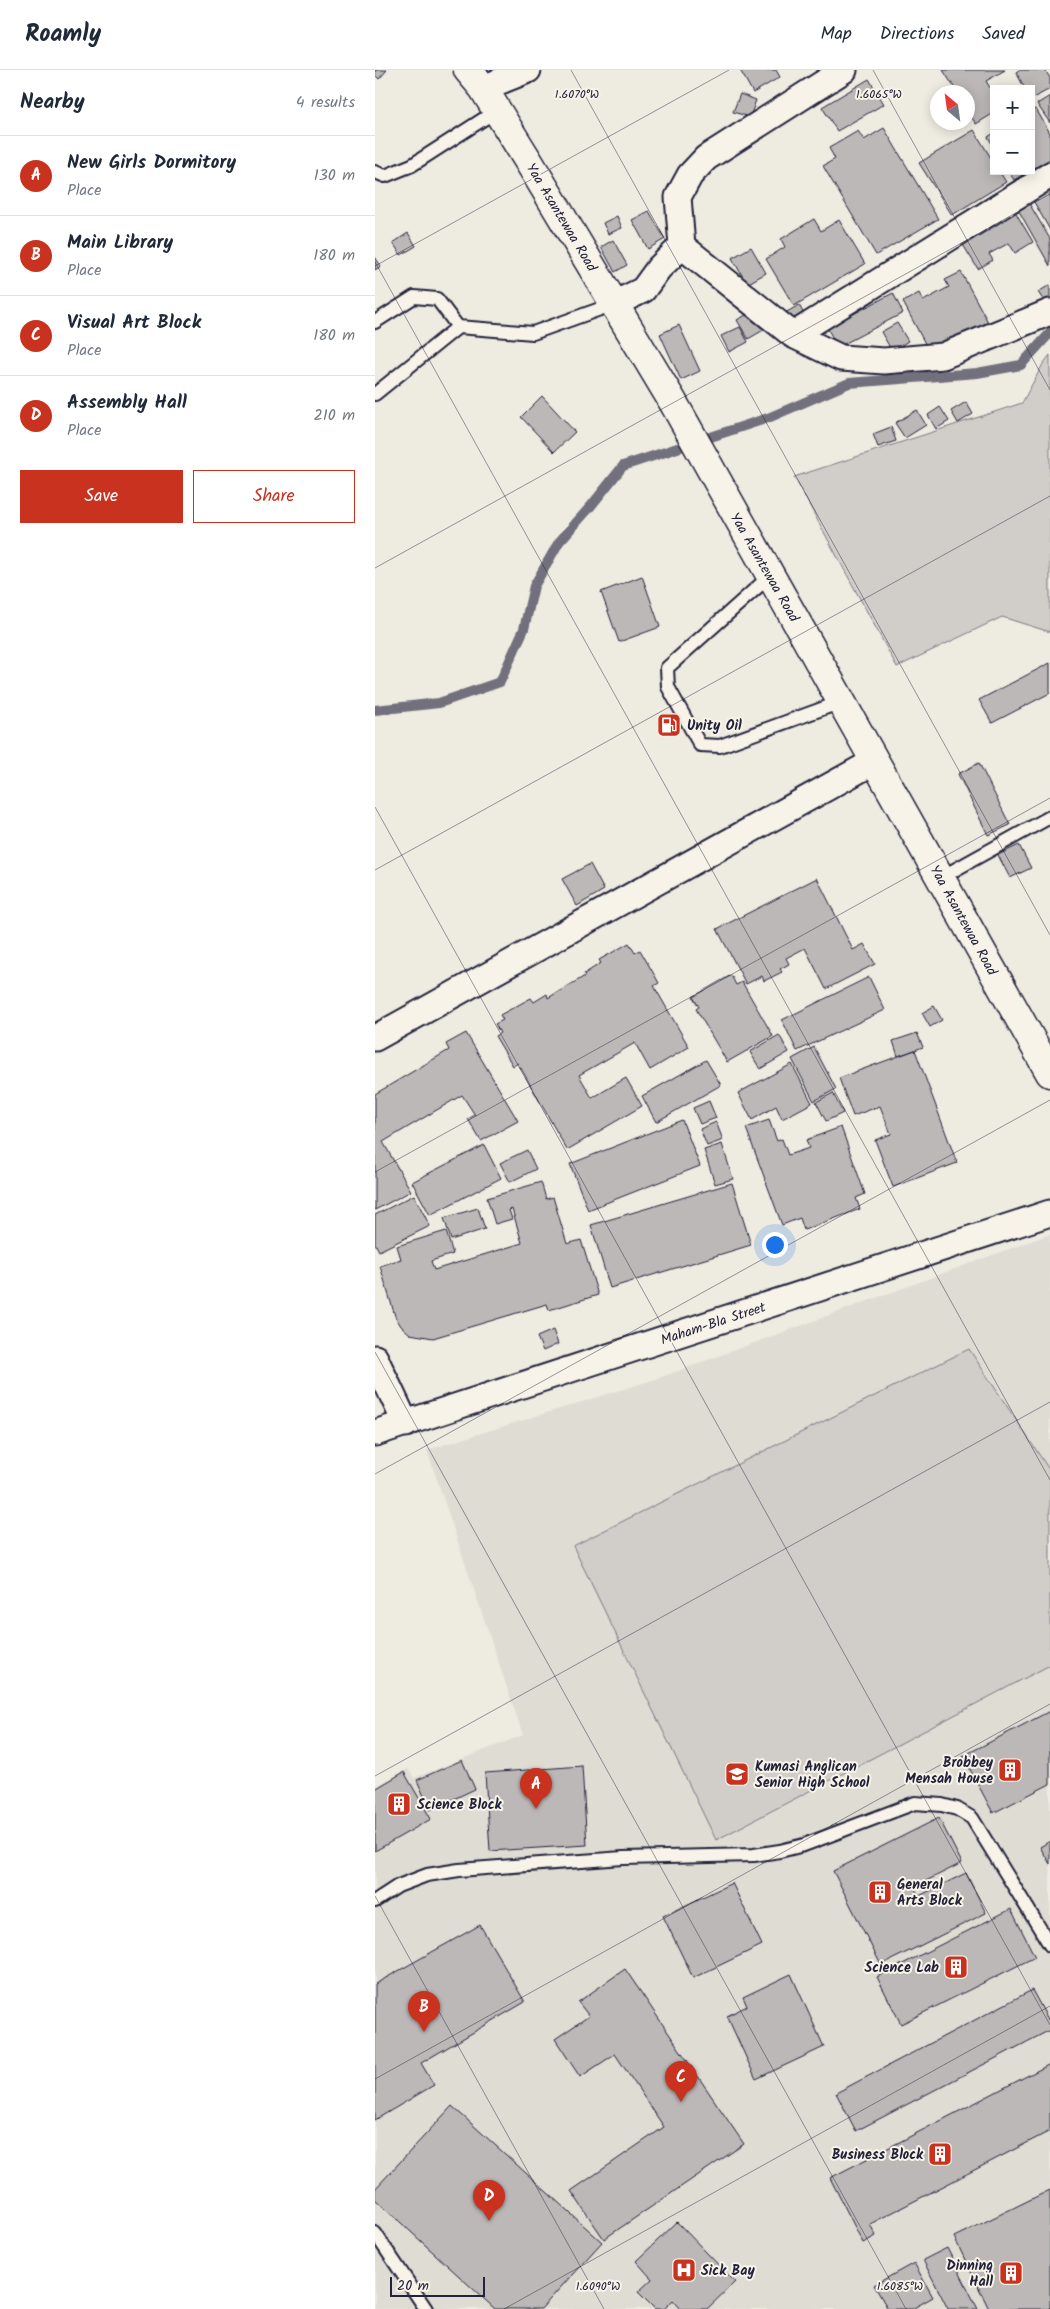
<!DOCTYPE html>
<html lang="en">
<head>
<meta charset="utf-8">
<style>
  :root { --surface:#fff; --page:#f6f6f7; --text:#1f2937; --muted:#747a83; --line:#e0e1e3; --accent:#c8321e }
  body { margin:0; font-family:Kalam,sans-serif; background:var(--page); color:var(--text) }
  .controls { position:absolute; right:15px; top:15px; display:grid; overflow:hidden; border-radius:0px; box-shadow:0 2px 12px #0003 }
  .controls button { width:45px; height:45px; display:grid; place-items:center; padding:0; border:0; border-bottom:1px solid var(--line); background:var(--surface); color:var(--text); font:25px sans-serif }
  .compass { position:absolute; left:555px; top:15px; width:45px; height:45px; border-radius:50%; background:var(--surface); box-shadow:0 2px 12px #0003; rotate:331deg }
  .scale { position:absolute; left:15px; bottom:12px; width:95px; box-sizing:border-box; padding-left:5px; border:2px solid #22223b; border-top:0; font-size:14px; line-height:18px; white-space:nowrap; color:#22223b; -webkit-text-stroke:4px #f7f3e8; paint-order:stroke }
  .you { position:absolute; left:399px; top:1174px; width:18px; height:18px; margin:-12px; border:4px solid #fff; border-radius:50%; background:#1a73e8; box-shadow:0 0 0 8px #1a73e833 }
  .badge { display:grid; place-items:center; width:32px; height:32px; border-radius:50%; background:var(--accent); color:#fff; font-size:16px; font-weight:700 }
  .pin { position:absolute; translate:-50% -41px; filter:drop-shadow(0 1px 2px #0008) }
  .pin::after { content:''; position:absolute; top:26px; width:18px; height:15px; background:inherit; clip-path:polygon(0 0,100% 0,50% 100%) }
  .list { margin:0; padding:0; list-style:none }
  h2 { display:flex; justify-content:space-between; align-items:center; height:65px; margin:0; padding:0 20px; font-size:21px }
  h2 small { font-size:16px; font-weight:400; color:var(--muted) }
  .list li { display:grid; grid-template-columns:32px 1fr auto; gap:15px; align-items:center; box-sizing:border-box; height:80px; padding:0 20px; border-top:1px solid var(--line) }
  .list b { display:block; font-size:19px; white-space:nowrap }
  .list p { margin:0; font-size:16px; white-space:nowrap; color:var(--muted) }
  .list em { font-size:16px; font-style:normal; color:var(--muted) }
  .actions { display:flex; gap:10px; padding:15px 20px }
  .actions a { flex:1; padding:11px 0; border:1px solid var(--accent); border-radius:0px; text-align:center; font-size:18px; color:var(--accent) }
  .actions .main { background:var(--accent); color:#fff }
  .map { position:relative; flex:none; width:675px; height:2239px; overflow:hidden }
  header { display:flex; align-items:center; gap:30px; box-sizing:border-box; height:70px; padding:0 25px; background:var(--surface); border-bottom:1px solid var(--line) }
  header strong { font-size:24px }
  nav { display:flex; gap:28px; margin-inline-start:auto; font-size:18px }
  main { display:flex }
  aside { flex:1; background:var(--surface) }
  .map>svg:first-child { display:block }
  .built { fill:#dfdcd4 }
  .green { fill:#d1cdc9; stroke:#7a7882 }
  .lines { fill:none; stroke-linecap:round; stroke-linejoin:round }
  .stream { stroke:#716f7b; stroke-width:10 }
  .building { fill:#bbb8b7; stroke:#22223b }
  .service-casing { stroke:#22223b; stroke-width:16 }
  .minor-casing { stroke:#22223b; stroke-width:29 }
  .tertiary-casing { stroke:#22223b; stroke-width:31 }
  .service { stroke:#f7f3e8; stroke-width:12 }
  .minor { stroke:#f7f3e8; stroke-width:25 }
  .tertiary { stroke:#f7f3e8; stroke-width:28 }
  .ticks { fill:none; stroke:#22223b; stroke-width:1; stroke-opacity:0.45 }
  .labels { text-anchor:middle; stroke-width:4; stroke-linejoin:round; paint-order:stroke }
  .street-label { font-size:14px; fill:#22223b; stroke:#f7f3e8 }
  .poi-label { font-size:14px; font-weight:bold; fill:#22223b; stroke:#f7f3e8; text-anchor:start }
  .ticks-label { font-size:12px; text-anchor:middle; fill:#22223b; stroke:#f7f3e8; stroke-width:4; stroke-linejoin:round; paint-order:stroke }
</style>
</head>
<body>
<header>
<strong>Roamly</strong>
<nav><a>Map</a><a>Directions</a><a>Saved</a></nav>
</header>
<main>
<aside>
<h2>Nearby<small>4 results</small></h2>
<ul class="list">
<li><span class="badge">A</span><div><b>New Girls Dormitory</b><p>Place</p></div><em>130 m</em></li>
<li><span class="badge">B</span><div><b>Main Library</b><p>Place</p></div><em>180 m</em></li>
<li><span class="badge">C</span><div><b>Visual Art Block</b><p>Place</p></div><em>180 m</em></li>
<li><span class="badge">D</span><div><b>Assembly Hall</b><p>Place</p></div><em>210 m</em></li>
</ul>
<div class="actions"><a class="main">Save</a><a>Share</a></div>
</aside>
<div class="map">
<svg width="675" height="2239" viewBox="0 0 675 2239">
  <rect width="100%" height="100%" fill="#eeebe1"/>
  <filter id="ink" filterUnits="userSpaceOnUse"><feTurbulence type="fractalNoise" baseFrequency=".02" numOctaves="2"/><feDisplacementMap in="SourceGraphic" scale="10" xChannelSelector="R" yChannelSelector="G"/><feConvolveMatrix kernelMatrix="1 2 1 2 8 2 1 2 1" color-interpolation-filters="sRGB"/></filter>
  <g filter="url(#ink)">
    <path class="built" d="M 675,1164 L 675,2239 L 0,2239 L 0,1717 L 33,1699 L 39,1708 L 148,1665 L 52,1380 L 284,1308 Z"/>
    <path class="green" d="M 675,285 L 675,562 L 627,547 L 522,597 L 419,407 L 647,333 L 668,294 Z
      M 594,1279 L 675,1401 L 675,1595 L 341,1770 L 198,1476 Z"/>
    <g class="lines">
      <path class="stream" d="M 0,640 L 64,633 L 125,612 L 149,559 L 159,516 L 184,472 L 216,436 L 248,396 L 393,348 L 474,313 L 602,303 L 646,295 L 675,263"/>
    </g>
    <path class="building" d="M 0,0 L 12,0 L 4,9 L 0,5 Z
      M 365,0 L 401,0 L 405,7 L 378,23 Z
      M 568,0 L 630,0 L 611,11 L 619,24 L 619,43 L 601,54 L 592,40 L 592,22 L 582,22 Z
      M 644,0 L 670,0 L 675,8 L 675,19 L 656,29 L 656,19 L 650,19 L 641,2 Z
      M 494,9 L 509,34 L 462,61 L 447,37 Z
      M 365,24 L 381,30 L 375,47 L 358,42 Z
      M 675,26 L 675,53 L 662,34 Z
      M 661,39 L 675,63 L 675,89 L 656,100 L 656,41 Z
      M 509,58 L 563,149 L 501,185 L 448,96 L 460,89 L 454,78 L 483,61 L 489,70 Z
      M 599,60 L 619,93 L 619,101 L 624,101 L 631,112 L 577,145 L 544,93 Z
      M 619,63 L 619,77 L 613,67 Z
      M 633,101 L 654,101 L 639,110 Z
      M 675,113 L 675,160 L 655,125 Z
      M 651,128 L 675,169 L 675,196 L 640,134 Z
      M 638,138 L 658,172 L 640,183 L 634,173 L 614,184 L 618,190 L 603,199 L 585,170 Z
      M 274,141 L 290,169 L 273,179 L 257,150 Z
      M 242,146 L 247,158 L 233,164 L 228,153 Z
      M 439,149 L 446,161 L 464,150 L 490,194 L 419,236 L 391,189 L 410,177 L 406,169 Z
      M 33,163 L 41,176 L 26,185 L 18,173 Z
      M 238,170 L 252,195 L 240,202 L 226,177 Z
      M 376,177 L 391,203 L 372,214 L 357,188 Z
      M 0,187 L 6,196 L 0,200 Z
      M 586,202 L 613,252 L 555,283 L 528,232 L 544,223 L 548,231 L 574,217 L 570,210 Z
      M 675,215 L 675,238 L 674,239 L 663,222 Z
      M 518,223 L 528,243 L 463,277 L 452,258 Z
      M 424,235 L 431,248 L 417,256 L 410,243 Z
      M 382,239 L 392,258 L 373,269 L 362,250 Z
      M 522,253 L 533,271 L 517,281 L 506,262 Z
      M 304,255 L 325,301 L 306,310 L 285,264 Z
      M 365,257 L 373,272 L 354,282 L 346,266 Z
      M 167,326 L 200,362 L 179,382 L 146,347 Z
      M 591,332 L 598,344 L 583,353 L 576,341 Z
      M 565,337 L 574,351 L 561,359 L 553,345 Z
      M 542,340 L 551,355 L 530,368 L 520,353 Z
      M 516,357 L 521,371 L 503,377 L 498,364 Z
      M 267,506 L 285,557 L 244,572 L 226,522 Z
      M 675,593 L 675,623 L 617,653 L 604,630 Z
      M 604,693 L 635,755 L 613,765 L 583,704 Z
      M 644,775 L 656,798 L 635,808 L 623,785 Z
      M 215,794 L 229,820 L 202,836 L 187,809 Z
      M 442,808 L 478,880 L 489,874 L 500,894 L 451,919 L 430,878 L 411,888 L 414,894 L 405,899 L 407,902 L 389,911 L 387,906 L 371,914 L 342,859 Z
      M 254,873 L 260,883 L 265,880 L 284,913 L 279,916 L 314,977 L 275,1000 L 260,973 L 204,1005 L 217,1028 L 251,1008 L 267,1036 L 192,1080 L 143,993 L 138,996 L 120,966 L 125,963 L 120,954 L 128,950 L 125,945 L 156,928 L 159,932 L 172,924 L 173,928 L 210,906 L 209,904 L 226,893 L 224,890 Z
      M 356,905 L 361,915 L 367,912 L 398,966 L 352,992 L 321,939 L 324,937 L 318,927 Z
      M 494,907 L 510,940 L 422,981 L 407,950 Z
      M 559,936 L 567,950 L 555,957 L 547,943 Z
      M 91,963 L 143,1051 L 106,1071 L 93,1049 L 100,1045 L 87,1025 L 8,1072 L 36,1121 L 0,1140 L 0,1024 L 74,980 L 71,974 Z
      M 542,963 L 548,977 L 523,986 L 518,971 Z
      M 404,965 L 414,982 L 385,999 L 375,982 Z
      M 439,977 L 461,1019 L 439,1031 L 417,989 Z
      M 540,980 L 582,1093 L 518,1117 L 500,1070 L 516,1064 L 505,1036 L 478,1046 L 464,1008 Z
      M 331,990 L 346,1015 L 281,1052 L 267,1026 Z
      M 417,994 L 437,1033 L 407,1049 L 401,1036 L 377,1050 L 363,1023 Z
      M 458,1023 L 468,1043 L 451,1051 L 441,1032 Z
      M 334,1031 L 341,1048 L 325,1054 L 318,1038 Z
      M 307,1050 L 325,1096 L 213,1140 L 195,1094 Z
      M 394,1050 L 402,1071 L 407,1069 L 413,1085 L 434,1078 L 431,1070 L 466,1057 L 490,1124 L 481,1128 L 485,1139 L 429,1160 L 425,1148 L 407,1155 L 371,1058 Z
      M 341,1052 L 348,1070 L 332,1076 L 325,1059 Z
      M 347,1074 L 358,1109 L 340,1114 L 329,1080 Z
      M 109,1075 L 126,1108 L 55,1145 L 37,1112 Z
      M 152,1080 L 161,1099 L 135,1112 L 125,1093 Z
      M 166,1112 L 171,1129 L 178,1127 L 192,1174 L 206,1170 L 223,1225 L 174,1240 L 172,1234 L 58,1268 L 35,1264 L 26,1256 L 20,1246 L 5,1196 L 26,1189 L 22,1176 L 71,1161 L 78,1184 L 56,1191 L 59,1200 L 147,1173 L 137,1139 L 134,1140 L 137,1149 L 120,1154 L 112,1128 Z
      M 357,1113 L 376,1175 L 235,1218 L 216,1155 Z
      M 39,1125 L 55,1156 L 4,1181 L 0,1173 L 0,1145 Z
      M 103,1138 L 110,1159 L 76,1170 L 69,1148 Z
      M 178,1260 L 183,1274 L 168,1281 L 162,1267 Z
      M 675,1641 L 675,1714 L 618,1743 L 588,1686 Z
      M 87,1690 L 100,1719 L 55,1740 L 42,1710 Z
      M 207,1696 L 212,1775 L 115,1781 L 110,1703 Z
      M 29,1702 L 56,1749 L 0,1781 L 0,1719 Z
      M 564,1748 L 587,1793 L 539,1817 L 544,1826 L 591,1803 L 611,1843 L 506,1895 L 458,1801 Z
      M 675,1771 L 675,1794 L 665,1777 Z
      M 357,1813 L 387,1875 L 318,1908 L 288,1846 Z
      M 636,1839 L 660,1887 L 526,1954 L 502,1907 Z
      M 105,1855 L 150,1932 L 46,1993 L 59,2015 L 0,2050 L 0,1914 Z
      M 250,1899 L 369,2074 L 229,2169 L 196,2121 L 289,2057 L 240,1984 L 205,2007 L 180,1969 L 214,1946 L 203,1932 Z
      M 416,1904 L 449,1977 L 381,2009 L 352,1946 L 372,1936 L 368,1927 Z
      M 657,1920 L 675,1953 L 675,1960 L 481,2061 L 461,2023 Z
      M 675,1994 L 675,2061 L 495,2154 L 501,2166 L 488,2173 L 455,2108 Z
      M 77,2036 L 227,2172 L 166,2239 L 120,2239 L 0,2129 L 0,2119 Z
      M 675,2120 L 675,2239 L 614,2239 L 579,2167 Z
      M 302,2152 L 360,2212 L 332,2239 L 306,2239 L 298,2230 L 289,2239 L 280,2239 L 263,2222 L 277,2209 L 261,2191 Z
      M 572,2178 L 603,2239 L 573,2239 L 548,2190 Z
      M 539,2193 L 558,2227 L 537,2239 L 513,2239 L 499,2215 Z"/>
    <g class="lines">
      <g class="service-casing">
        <path id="service" d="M 0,102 L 10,106 L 37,95 L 121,41
          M 0,252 L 39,227 L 62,229 L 83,257
          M 0,324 L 83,257 L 158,263 L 239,234
          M 395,506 L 292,598 L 293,617 L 325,675 L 345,676 L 466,632
          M 565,808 L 675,747
          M 0,1831 L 23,1816 L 52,1805 L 84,1800 L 248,1788 L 379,1785 L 405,1781 L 429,1775 L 540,1733 L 567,1735 L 582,1739 L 597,1748 L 675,1875
          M 0,2163 L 51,2239"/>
      </g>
      <g class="minor-casing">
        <path id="minor" d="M 108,18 L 153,0
          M 307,176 L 418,265 L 466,288 L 509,291 L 568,286 L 675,242
          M 239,234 L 268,220 L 284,198 L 307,176 L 303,127 L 315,105 L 331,88 L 469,0
          M 418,265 L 675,105
          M 0,968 L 500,691
          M 0,1288 L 31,1354
          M 0,1363 L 675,1143"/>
      </g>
      <g class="tertiary-casing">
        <path id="tertiary" d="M 93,0 L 108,18 L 154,92 L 298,332 L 675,1003"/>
      </g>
      <use href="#service" class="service"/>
      <use href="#minor" class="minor"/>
      <use href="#tertiary" class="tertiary"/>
    </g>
  </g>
  <path class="ticks" d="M 196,0 L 675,865M 498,0 L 675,320M 0,192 L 675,1410M 0,196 L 354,0M 0,498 L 675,124M 0,737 L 675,1955M 0,800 L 675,426M 0,1102 L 675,728M 0,1282 L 531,2239M 0,1404 L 675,1030M 0,1706 L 675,1332M 0,1826 L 229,2239M 0,2009 L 675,1634M 129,2239 L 675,1936M 674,2239 L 675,2238"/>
  <defs>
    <g id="fuel-square" transform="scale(1.25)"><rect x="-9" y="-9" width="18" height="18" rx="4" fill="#c8321e" stroke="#f7f3e8"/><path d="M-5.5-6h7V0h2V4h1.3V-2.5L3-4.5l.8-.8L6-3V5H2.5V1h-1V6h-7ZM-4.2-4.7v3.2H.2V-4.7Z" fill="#fff"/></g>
    <g id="building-square" transform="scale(1.25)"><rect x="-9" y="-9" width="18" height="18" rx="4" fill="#c8321e" stroke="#f7f3e8"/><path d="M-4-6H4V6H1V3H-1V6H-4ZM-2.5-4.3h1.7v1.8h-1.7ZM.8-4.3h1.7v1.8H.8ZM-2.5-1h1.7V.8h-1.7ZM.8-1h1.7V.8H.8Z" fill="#fff"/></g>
    <g id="school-square" transform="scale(1.25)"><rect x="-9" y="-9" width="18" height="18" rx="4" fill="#c8321e" stroke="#f7f3e8"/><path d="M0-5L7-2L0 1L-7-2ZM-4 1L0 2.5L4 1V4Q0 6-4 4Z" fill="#fff"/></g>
    <g id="hospital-square" transform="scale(1.25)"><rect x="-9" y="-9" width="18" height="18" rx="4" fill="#c8321e" stroke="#f7f3e8"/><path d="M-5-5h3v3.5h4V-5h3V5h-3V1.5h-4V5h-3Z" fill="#fff"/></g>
  </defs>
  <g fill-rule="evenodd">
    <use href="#fuel-square" x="294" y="655"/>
    <use href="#building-square" x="635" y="1700"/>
    <use href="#school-square" x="362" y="1704"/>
    <use href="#building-square" x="24" y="1734"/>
    <use href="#building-square" x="505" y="1822"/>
    <use href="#building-square" x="581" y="1897"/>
    <use href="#building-square" x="565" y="2084"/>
    <use href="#hospital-square" x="309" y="2200"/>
    <use href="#building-square" x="636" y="2203"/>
  </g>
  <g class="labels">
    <g class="street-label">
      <text transform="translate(187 147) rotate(59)" y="5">Yaa Asantewaa Road</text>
      <text transform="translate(390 497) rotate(60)" y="5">Yaa Asantewaa Road</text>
      <text transform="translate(589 850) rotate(61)" y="5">Yaa Asantewaa Road</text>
      <text transform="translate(338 1253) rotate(-18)" y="5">Maham-Bla Street</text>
    </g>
    <g class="poi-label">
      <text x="312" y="660">Unity Oil</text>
      <text x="618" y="1697" text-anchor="end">Brobbey<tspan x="618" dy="16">Mensah House</tspan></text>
      <text x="380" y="1701">Kumasi Anglican<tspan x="380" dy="16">Senior High School</tspan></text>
      <text x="42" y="1739">Science Block</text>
      <text x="522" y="1819">General<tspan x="522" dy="16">Arts Block</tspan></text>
      <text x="564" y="1902" text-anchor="end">Science Lab</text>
      <text x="548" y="2089" text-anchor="end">Business Block</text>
      <text x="618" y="2200" text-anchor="end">Dinning<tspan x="618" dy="16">Hall</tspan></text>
      <text x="326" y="2205">Sick Bay</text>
    </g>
  </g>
  <g class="ticks-label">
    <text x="202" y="28">1.6070°W</text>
    <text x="504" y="28">1.6065°W</text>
    <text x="223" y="2220">1.6090°W</text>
    <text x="525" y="2220">1.6085°W</text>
  </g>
</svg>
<div class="controls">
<button>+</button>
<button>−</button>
</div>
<svg class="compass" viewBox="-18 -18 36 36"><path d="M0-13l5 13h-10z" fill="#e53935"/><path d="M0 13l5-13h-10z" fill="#747a83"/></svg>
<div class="scale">20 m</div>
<div class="you"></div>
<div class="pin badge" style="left:161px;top:1739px">A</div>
<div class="pin badge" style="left:49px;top:1962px">B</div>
<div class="pin badge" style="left:306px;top:2032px">C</div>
<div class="pin badge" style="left:114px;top:2151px">D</div>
</div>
</main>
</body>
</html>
